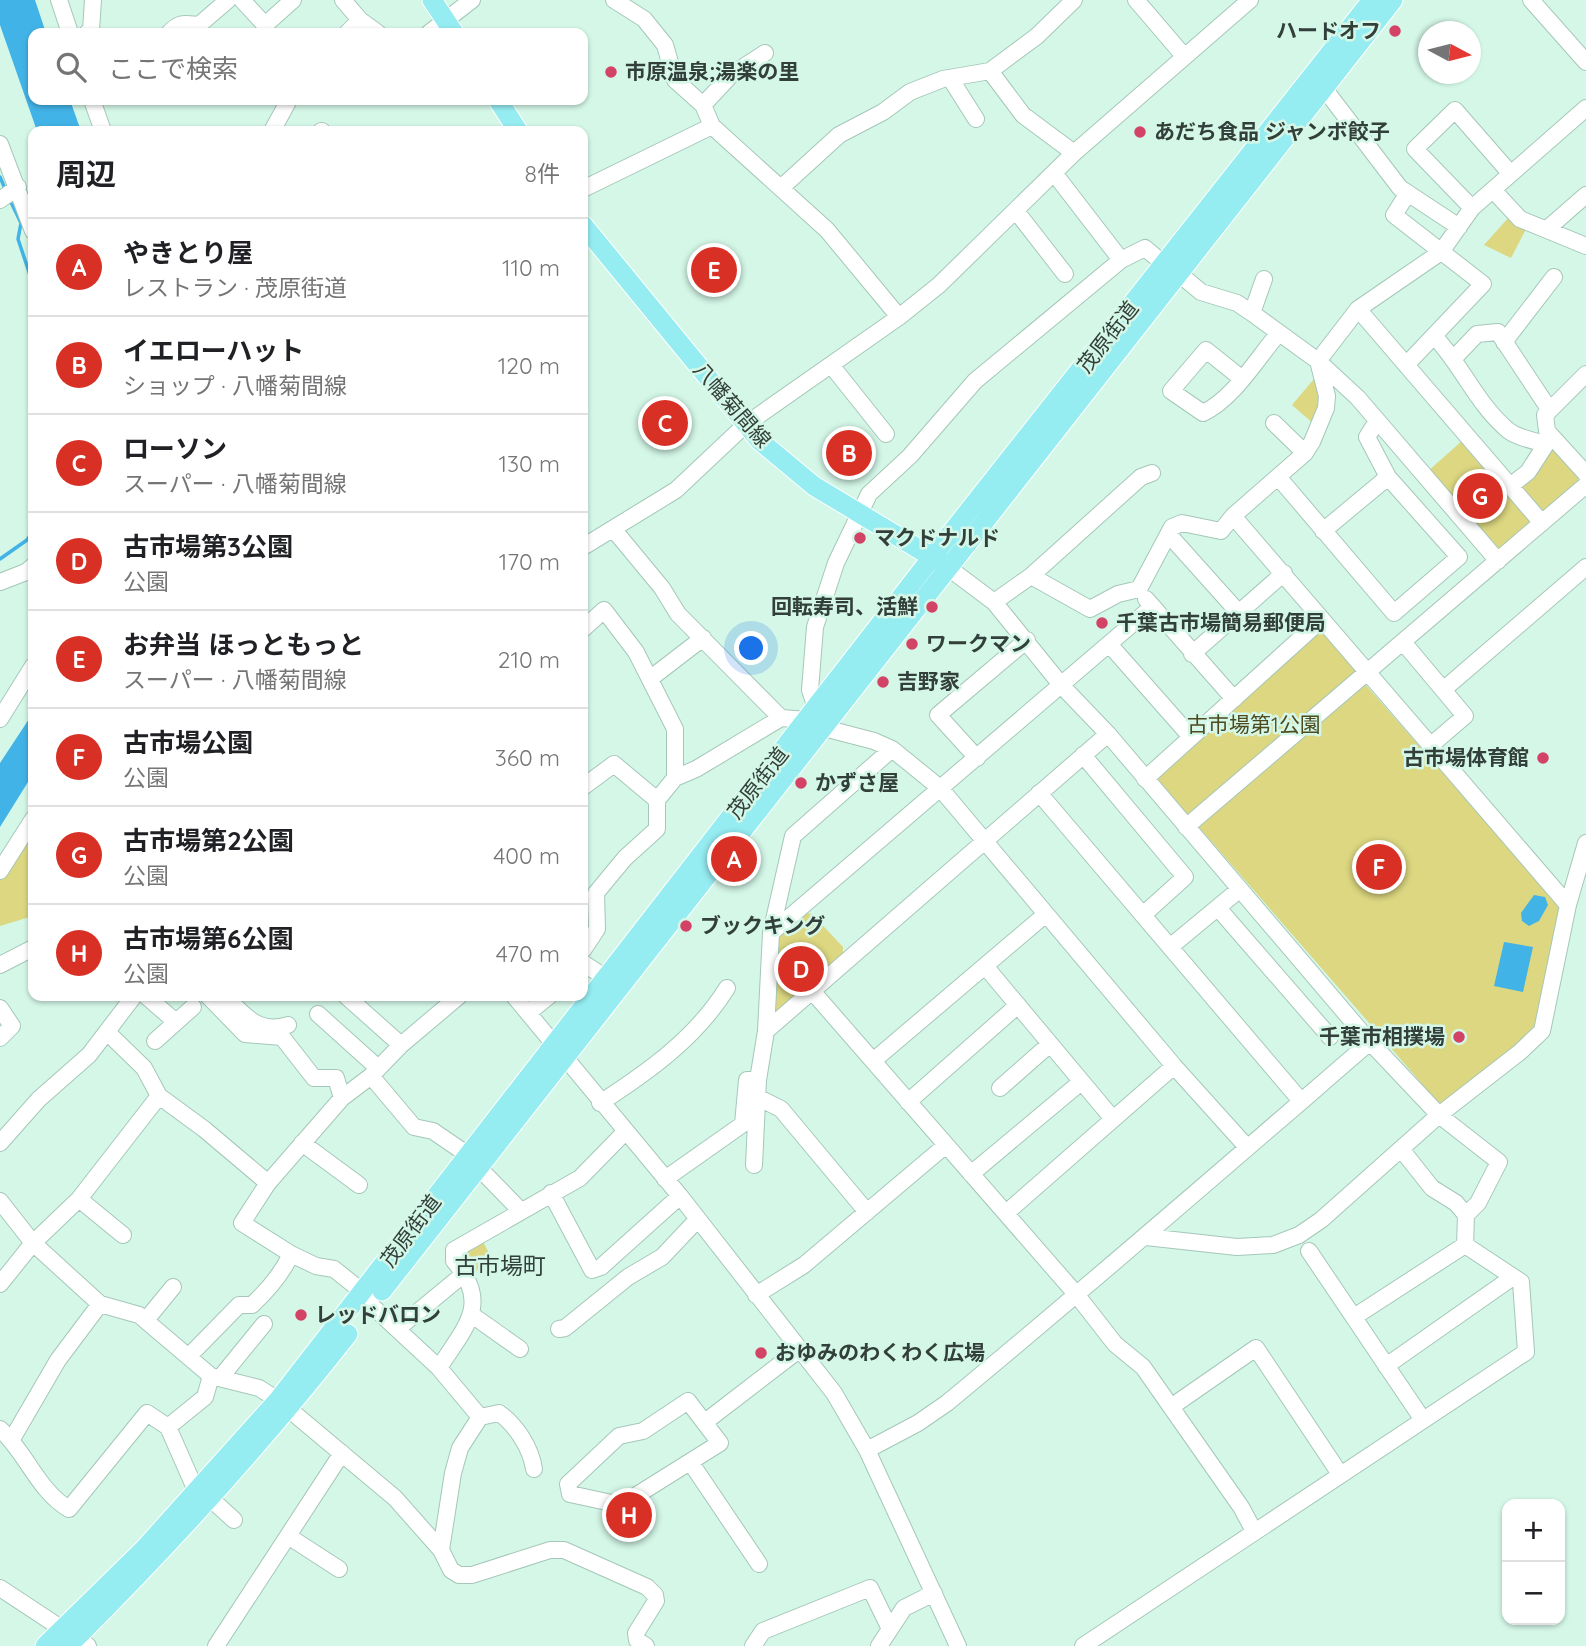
<!DOCTYPE html>
<html lang="ja">
<head>
<meta charset="utf-8">
<style>
  :root { --surface:#fff; --page:#f2f2f2; --text:#202124; --muted:#757577; --line:#e0e0e0; --accent:#d93025 }
  body { margin:0; font-family:Quicksand,"Noto Sans JP",sans-serif; background:var(--page); color:var(--text) }
  .controls { position:absolute; right:21px; bottom:21px; display:grid; overflow:hidden; border-radius:14px; box-shadow:0 2px 5px #0004 }
  .controls button { width:63px; height:63px; display:grid; place-items:center; padding:0; border:0; border-bottom:2px solid var(--line); background:var(--surface); color:var(--text); font:35px sans-serif }
  .compass { position:absolute; left:1418px; top:21px; width:63px; height:63px; border-radius:50%; background:var(--surface); box-shadow:0 2px 5px #0004; rotate:97deg }
  .you { position:absolute; left:752px; top:649px; width:24px; height:24px; margin:-18px; border:5px solid #fff; border-radius:50%; background:#1a73e8; box-shadow:0 0 0 10px #1a73e833 }
  .badge { display:grid; place-items:center; width:46px; height:46px; border-radius:50%; background:var(--accent); color:#fff; font-size:23px; font-weight:700 }
  .pin { position:absolute; translate:-50% -50%; border:4px solid #fff; box-shadow:0 2px 7px #0006 }
  .list { margin:0; padding:0; list-style:none }
  h2 { display:flex; justify-content:space-between; align-items:center; height:91px; margin:0; padding:0 28px; font-size:30px }
  h2 small { font-size:23px; font-weight:400; color:var(--muted) }
  .list li { display:grid; grid-template-columns:46px 1fr auto; gap:21px; align-items:center; box-sizing:border-box; height:98px; padding:0 28px; border-top:2px solid var(--line) }
  .list b { display:block; font-size:26px; white-space:nowrap }
  .list p { margin:0; font-size:23px; white-space:nowrap; color:var(--muted) }
  .list em { font-size:23px; font-style:normal; color:var(--muted) }
  .icon { flex:none; width:38px; height:38px; fill:none; stroke:currentColor; stroke-width:2; stroke-linecap:round; stroke-linejoin:round }
  .map { position:relative; flex:none; width:1586px; height:1646px; overflow:hidden }
  .search { position:absolute; background:var(--surface); box-shadow:0 2px 5px #0004; left:28px; top:28px; width:560px; height:77px; display:flex; align-items:center; gap:18px; box-sizing:border-box; padding:0 24px; border-radius:14px; color:var(--muted); font-size:26px }
  .panel { position:absolute; background:var(--surface); box-shadow:0 2px 5px #0004; left:28px; top:126px; width:560px; height:875px; border-radius:14px }
  .map>svg:first-child { display:block }
  .green { fill:#dcd780 }
  .water { fill:#42b3e7 }
  .lines { fill:none; stroke-linecap:round; stroke-linejoin:round }
  .stream { stroke:#42b3e7; stroke-width:3.5 }
  .minor-casing { stroke:#a5c7b9; stroke-width:18 }
  .major-casing { stroke:#fff; stroke-width:21 }
  .minor { stroke:#fff; stroke-width:16 }
  .major { stroke:#95ecf1; stroke-width:19 }
  .poi-dot { fill:#d24366; stroke:#d4f7e8; stroke-width:2.5 }
  .labels { text-anchor:middle; stroke-width:5; stroke-linejoin:round; paint-order:stroke }
  .poi-label { font-size:21px; font-weight:bold; fill:#323f3a; stroke:#d4f7e8; text-anchor:start }
  .street-label { font-size:21px; fill:#323f3a; stroke:#d4f7e8 }
  .park-label { font-size:21px; fill:#4d4a1f; stroke:#d4f7e8 }
  .neighbourhood-label { font-size:23px; fill:#323f3a; stroke:#d4f7e8 }
</style>
</head>
<body>
<div class="map">
<svg width="1586" height="1646" viewBox="0 0 1586 1646">
  <rect width="100%" height="100%" fill="#d4f7e8"/>
  <path class="green" d="M 1509,217 L 1527,227 L 1511,258 L 1484,245 Z
    M 1314,379 L 1322,402 L 1314,424 L 1292,405 Z
    M 1463,440 L 1533,519 L 1497,552 L 1427,472 Z
    M 1553,445 L 1579,474 L 1578,482 L 1543,511 L 1536,511 L 1517,488 Z
    M 1319,629 L 1357,673 L 1189,820 L 1151,776 Z
    M 1364,683 L 1562,909 L 1537,1027 L 1443,1108 L 1197,825 Z
    M 33,827 L 33,916 L 0,926 L 0,870 Z
    M 807,913 L 812,914 L 843,947 L 843,955 L 777,1012 L 772,1010 L 777,937 Z
    M 482,1240 L 492,1259 L 483,1262 L 472,1277 L 461,1259 L 462,1253 Z
    M 636,1502 L 648,1528 L 612,1526 L 613,1510 Z"/>
  <path class="water" d="M 0,0 L 35,0 L 46,33 L 33,33 L 33,100 L 70,100 L 81,131 L 37,131 L 0,25 Z
    M 33,713 L 33,774 L 0,827 L 0,763 Z
    M 1534,895 L 1545,897 L 1548,905 L 1539,921 L 1529,926 L 1522,921 L 1521,913 Z
    M 1504,942 L 1533,947 L 1523,992 L 1494,986 Z"/>
  <g class="lines">
    <path class="stream" d="M 0,177 L 6,191
      M 9,198 L 21,223 L 18,239 L 33,284
      M 0,559 L 27,540 L 33,531"/>
    <g class="minor-casing">
      <path id="minor" d="M 59,0 L 70,33
        M 242,0 L 265,25 L 293,0
        M 343,0 L 360,20 L 378,33
        M 614,0 L 644,19 L 665,45 L 675,80 L 703,105 L 712,126 L 827,230 L 899,317
        M 1136,0 L 1184,56
        M 1531,0 L 1586,62
        M 87,33 L 91,30 L 93,0
        M 169,33 C 180,21 185,24 199,25 L 228,0
        M 347,33 L 360,20
        M 429,33 L 472,0
        M 990,71 L 1023,115 L 1074,153
        M 950,78 L 976,119
        M 1323,87 L 1400,188 L 1459,227
        M 92,100 L 103,131
        M 703,105 L 731,75 L 765,53
        M 272,131 L 289,100
        M 321,131 L 322,131
        M 0,144 L 33,231
        M 1054,173 L 1121,260
        M 782,187 L 839,135 L 883,112 L 910,92 L 943,79 L 990,71 L 1037,36 L 1074,0
        M 583,189 L 712,126
        M 1493,190 L 1520,219 L 1586,246
        M 0,200 L 18,187
        M 1472,208 L 1415,149 L 1455,110 L 1510,173
        M 1016,211 L 1065,274
        M 1547,229 L 1586,195
        M 1177,272 L 1201,292 L 1237,303 L 1252,313 L 1318,361 L 1358,398 L 1498,561
        M 1358,309 L 1542,523
        M 1252,313 L 1264,279
        M 1434,336 C 1462,365 1477,405 1509,431 C 1518,438 1535,441 1546,444
        M 1504,342 L 1554,277
        M 1454,358 L 1477,334 L 1498,332 L 1549,409
        M 831,365 L 886,434
        M 1406,365 L 1483,284 L 1394,215 L 1408,193
        M 1586,374 L 1545,415 L 1547,431 L 1586,474
        M 1241,378 L 1206,350 L 1171,391 L 1203,413 C 1233,399 1256,360 1278,334
        M 1274,423 L 1305,453
        M 1279,478 L 1394,613 L 1459,557 L 1388,477 L 1367,437 L 1377,421
        M 1510,486 L 1528,472 L 1550,438
        M 1233,516 L 1568,905
        M 614,530 L 662,588 L 678,614 L 781,718
        M 1323,531 L 1388,477
        M 1170,536 L 1239,613
        M 583,547 L 676,490 L 745,425 L 899,317 L 939,285 L 1074,153 L 1250,0
        M 950,569 L 994,602 L 1062,686 L 1108,734 L 1370,1042 L 1439,1115 L 1499,1162 L 1478,1203 L 1466,1215 L 1465,1245
        M 1031,576 L 1141,477 L 1152,473
        M 0,582 L 26,572 L 33,566
        M 1146,599 L 1234,699
        M 994,602 L 1031,576 L 1090,609 L 1118,594 L 1139,589 L 1172,527 L 1182,523 L 1221,531 L 1233,516 L 1305,453 L 1312,442 L 1326,408 L 1327,396 L 1318,361 L 1358,309 L 1441,252 L 1472,208 L 1586,108
        M 583,629 L 604,610 L 636,652 L 675,729 L 675,778 L 657,800 L 657,829 L 625,858 L 596,893 L 597,929 L 583,950
        M 1403,642 L 1465,716 L 1430,746
        M 1109,644 L 1191,737
        M 1192,654 L 1284,573
        M 651,678 L 703,638
        M 1443,690 L 1586,567
        M 816,708 L 810,690 L 815,627 L 836,563 L 869,494 L 910,456 L 975,381 L 1121,260 L 1145,248 L 1165,265
        M 0,719 L 33,666
        M 824,728 L 874,741 L 892,749 L 940,788 L 1174,1066 L 1246,1146
        M 1083,755 L 1185,877 L 1143,915
        M 977,758 L 938,715 L 1027,640
        M 675,778 L 696,769 L 781,718 L 807,720
        M 1145,779 L 1322,619
        M 583,787 L 614,764 L 657,800
        M 1039,793 L 1301,1101
        M 1186,827 L 1586,485
        M 0,871 L 33,819
        M 1218,908 L 1330,1037
        M 771,933 L 1152,607
        M 1170,947 L 1240,889
        M 583,963 L 606,978
        M 0,965 L 33,948
        M 985,966 L 1113,1119
        M 812,991 L 1076,1294 L 1115,1344 L 1143,1367 L 1241,1507 L 1254,1531
        M 146,996 L 176,1022
        M 208,996 L 245,1034 L 282,1037 L 314,1078 L 336,1078 L 342,1098
        M 225,996 C 244,1015 259,1035 288,1025
        M 346,996 L 401,1045
        M 514,996 L 680,1196 L 834,1393 L 867,1450 L 958,1646
        M 0,1008 L 12,1026 L 0,1038
        M 528,1013 L 549,996
        M 318,1014 L 378,1068
        M 766,1031 L 1108,734
        M 108,1033 L 144,1068 L 159,1096 L 204,1129 L 268,1183
        M 155,1041 L 193,1007
        M 873,1061 L 1046,914
        M 371,1076 L 414,1127 L 433,1131 L 468,1155
        M 1000,1088 L 1050,1044
        M 757,1097 L 781,1109 L 867,1212
        M 908,1102 L 1018,1005
        M 600,1103 C 648,1072 696,1038 727,988
        M 0,1143 L 39,1099 L 89,1055 L 134,996
        M 302,1143 L 359,1185
        M 1401,1149 L 1432,1188 L 1456,1203 L 1466,1215
        M 754,1165 L 758,1080 L 766,1031 L 771,933 L 793,836 L 892,749
        M 479,1168 L 520,1210
        M 971,1174 L 1081,1082
        M 665,1179 L 743,1124 L 747,1080 L 758,1080
        M 551,1193 L 592,1270 L 601,1267 L 680,1196
        M 79,1199 L 123,1235
        M 0,1201 L 33,1243 L 100,1304 L 139,1315 L 211,1376 L 259,1388 L 278,1400 L 395,1498 L 441,1550 L 451,1570 L 459,1575 L 472,1575 L 550,1550 L 564,1550 L 647,1587 L 655,1595 L 656,1601 L 636,1633 L 637,1640 L 646,1646
        M 1006,1213 L 1174,1066
        M 1146,1237 L 1237,1247 L 1273,1245 L 1299,1235 L 1321,1220 L 1439,1115 L 1520,1052 L 1542,1031 L 1568,905 L 1586,843
        M 1309,1251 L 1423,1420
        M 291,1254 L 316,1266 L 334,1269 L 364,1293 L 371,1305 L 439,1368 L 480,1417 L 460,1448 L 453,1473 L 441,1550
        M 0,1284 L 33,1243 L 79,1199 L 159,1096
        M 756,1295 L 804,1265 L 946,1145
        M 472,1315 L 520,1349
        M 1354,1317 L 1465,1245
        M 146,1320 L 173,1287
        M 397,1329 L 465,1273
        M 559,1329 L 565,1328 L 628,1277 L 662,1257 L 697,1220
        M 189,1356 L 239,1305 L 252,1305 C 268,1290 282,1274 291,1254 L 242,1223 L 268,1183 L 342,1098 L 371,1076 L 401,1045 L 459,996
        M 1386,1366 L 1513,1277
        M 439,1368 C 464,1328 492,1304 454,1261 L 454,1250 L 580,1178 L 624,1133
        M 220,1378 L 264,1324
        M 688,1401 L 720,1443 L 621,1505 L 570,1494 L 568,1484 L 619,1436 L 643,1431 Z
        M 1171,1407 L 1256,1348 L 1340,1474
        M 480,1417 L 499,1413 C 516,1425 531,1448 534,1469
        M 705,1422 L 800,1349
        M 168,1427 L 205,1397 L 211,1376
        M 0,1429 C 26,1452 38,1491 69,1509 L 147,1413 L 168,1427 L 197,1493
        M 12,1439 L 58,1360 L 100,1304
        M 867,1450 L 918,1423 L 947,1403 C 1090,1285 1230,1163 1370,1042
        M 691,1463 L 759,1564
        M 211,1499 L 234,1520
        M 288,1536 L 339,1569
        M 0,1588 L 88,1646
        M 216,1646 L 342,1453
        M 753,1646 L 763,1631 L 870,1588 L 890,1629
        M 879,1646 L 904,1608 L 934,1593
        M 1083,1646 L 1526,1352 L 1521,1282 L 1465,1245"/>
    </g>
    <g class="major-casing">
      <path id="major" d="M 432,0 L 454,33
        M 498,100 L 518,131
        M 583,225 L 760,441 L 814,486 L 942,563
        M 382,1291 L 1393,0
        M 45,1646 L 144,1549 L 278,1400 L 933,556 L 1372,0
        M 68,1646 C 168,1547 261,1445 348,1334"/>
    </g>
    <use href="#minor" class="minor"/>
    <use href="#major" class="major"/>
  </g>
  <g class="poi-dot">
    <circle cx="1395" cy="31" r="7"/>
    <circle cx="611" cy="72" r="7"/>
    <circle cx="1140" cy="132" r="7"/>
    <circle cx="860" cy="538" r="7"/>
    <circle cx="932" cy="607" r="7"/>
    <circle cx="1102" cy="623" r="7"/>
    <circle cx="912" cy="644" r="7"/>
    <circle cx="883" cy="682" r="7"/>
    <circle cx="1543" cy="758" r="7"/>
    <circle cx="801" cy="783" r="7"/>
    <circle cx="686" cy="926" r="7"/>
    <circle cx="1459" cy="1037" r="7"/>
    <circle cx="301" cy="1315" r="7"/>
    <circle cx="761" cy="1353" r="7"/>
  </g>
  <g class="labels">
    <g class="poi-label">
      <text x="1381" y="38" text-anchor="end">ハードオフ</text>
      <text x="625" y="79">市原温泉;湯楽の里</text>
      <text x="1154" y="139">あだち食品 ジャンボ餃子</text>
      <text x="874" y="545">マクドナルド</text>
      <text x="918" y="614" text-anchor="end">回転寿司、活鮮</text>
      <text x="1116" y="630">千葉古市場簡易郵便局</text>
      <text x="926" y="651">ワークマン</text>
      <text x="897" y="689">吉野家</text>
      <text x="1529" y="765" text-anchor="end">古市場体育館</text>
      <text x="815" y="790">かずさ屋</text>
      <text x="700" y="933">ブックキング</text>
      <text x="1445" y="1044" text-anchor="end">千葉市相撲場</text>
      <text x="315" y="1322">レッドバロン</text>
      <text x="775" y="1360">おゆみのわくわく広場</text>
    </g>
    <g class="street-label">
      <text transform="translate(1108 337) rotate(-52)" y="7">茂原街道</text>
      <text transform="translate(732 405) rotate(49)" y="7">八幡菊間線</text>
      <text transform="translate(758 783) rotate(-52)" y="7">茂原街道</text>
      <text transform="translate(411 1231) rotate(-53)" y="7">茂原街道</text>
    </g>
    <g class="park-label">
      <text x="1254" y="732">古市場第1公園</text>
    </g>
    <g class="neighbourhood-label">
      <text x="500" y="1274">古市場町</text>
    </g>
  </g>
</svg>
<div class="controls">
<button>+</button>
<button>−</button>
</div>
<svg class="compass" viewBox="-18 -18 36 36"><path d="M0-13l5 13h-10z" fill="#e53935"/><path d="M0 13l5-13h-10z" fill="#757577"/></svg>
<div class="you"></div>
<div class="pin badge" style="left:734px;top:859px">A</div>
<div class="pin badge" style="left:849px;top:453px">B</div>
<div class="pin badge" style="left:665px;top:423px">C</div>
<div class="pin badge" style="left:801px;top:969px">D</div>
<div class="pin badge" style="left:714px;top:270px">E</div>
<div class="pin badge" style="left:1379px;top:867px">F</div>
<div class="pin badge" style="left:1480px;top:496px">G</div>
<div class="pin badge" style="left:629px;top:1515px">H</div>
<div class="search"><svg class="icon" aria-label="search" viewBox="0 0 24 24"><circle cx="10" cy="10" r="6"/><path d="M15 15l6 6"/></svg>ここで検索</div>
<section class="panel">
<h2>周辺<small>8件</small></h2>
<ul class="list">
<li><span class="badge">A</span><div><b>やきとり屋</b><p>レストラン · 茂原街道</p></div><em>110 m</em></li>
<li><span class="badge">B</span><div><b>イエローハット</b><p>ショップ · 八幡菊間線</p></div><em>120 m</em></li>
<li><span class="badge">C</span><div><b>ローソン</b><p>スーパー · 八幡菊間線</p></div><em>130 m</em></li>
<li><span class="badge">D</span><div><b>古市場第3公園</b><p>公園</p></div><em>170 m</em></li>
<li><span class="badge">E</span><div><b>お弁当 ほっともっと</b><p>スーパー · 八幡菊間線</p></div><em>210 m</em></li>
<li><span class="badge">F</span><div><b>古市場公園</b><p>公園</p></div><em>360 m</em></li>
<li><span class="badge">G</span><div><b>古市場第2公園</b><p>公園</p></div><em>400 m</em></li>
<li><span class="badge">H</span><div><b>古市場第6公園</b><p>公園</p></div><em>470 m</em></li>
</ul>
</section>
</div>
</body>
</html>
